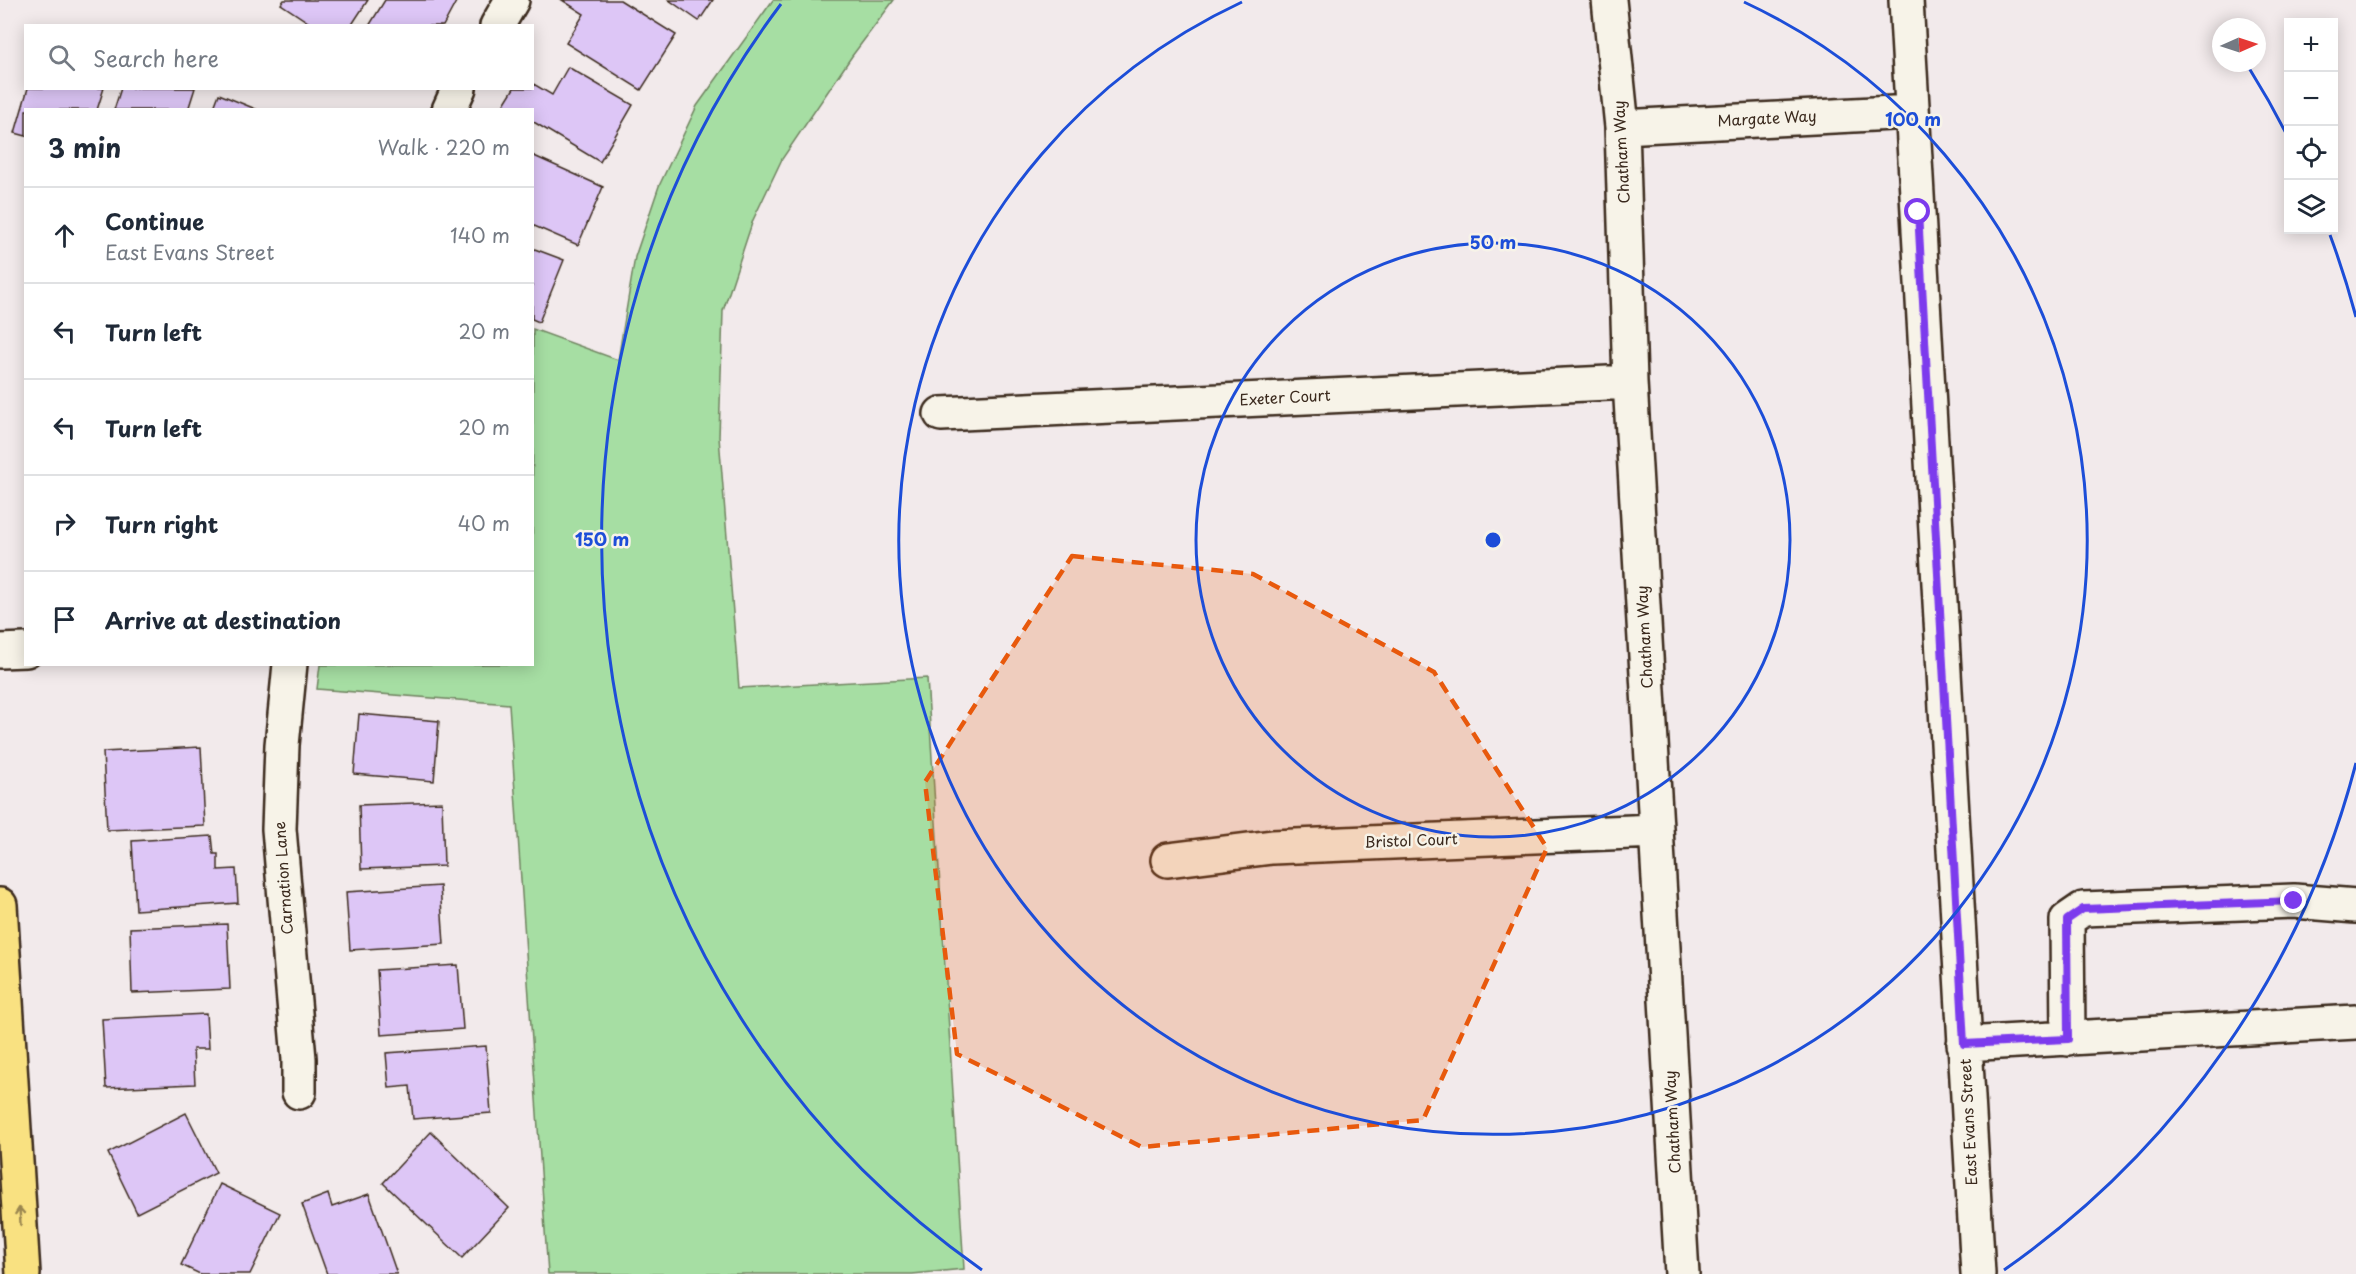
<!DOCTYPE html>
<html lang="en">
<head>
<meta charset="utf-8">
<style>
  :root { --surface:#fff; --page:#f2f2f3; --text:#1f2937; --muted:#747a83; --line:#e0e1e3 }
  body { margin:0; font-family:"Playpen Sans",sans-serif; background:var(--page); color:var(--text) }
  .controls { position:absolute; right:18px; top:18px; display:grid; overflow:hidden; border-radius:0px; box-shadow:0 3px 15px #0003 }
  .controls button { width:54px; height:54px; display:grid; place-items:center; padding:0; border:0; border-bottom:2px solid var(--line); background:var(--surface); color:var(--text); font:30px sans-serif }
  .compass { position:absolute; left:2212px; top:18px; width:54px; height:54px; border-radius:50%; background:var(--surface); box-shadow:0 3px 15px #0003; rotate:87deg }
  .stop { position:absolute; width:18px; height:18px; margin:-14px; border:4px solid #7c3aed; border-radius:50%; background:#fff }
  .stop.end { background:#7c3aed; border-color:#fff; box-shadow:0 2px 6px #0008 }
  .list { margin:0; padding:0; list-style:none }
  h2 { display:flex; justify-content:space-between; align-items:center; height:78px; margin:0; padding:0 24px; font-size:26px }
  h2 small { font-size:20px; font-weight:400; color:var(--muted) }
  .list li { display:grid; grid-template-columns:39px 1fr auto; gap:18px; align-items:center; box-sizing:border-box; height:96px; padding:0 24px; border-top:2px solid var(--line) }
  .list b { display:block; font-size:22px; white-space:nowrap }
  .list p { margin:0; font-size:20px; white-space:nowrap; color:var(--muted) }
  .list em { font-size:20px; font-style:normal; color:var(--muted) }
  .icon { flex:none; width:33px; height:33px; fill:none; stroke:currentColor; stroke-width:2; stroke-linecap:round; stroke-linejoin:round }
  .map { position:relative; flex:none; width:2356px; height:1274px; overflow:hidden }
  .search { position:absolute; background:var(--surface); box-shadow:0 3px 15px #0003; left:24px; top:24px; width:510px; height:66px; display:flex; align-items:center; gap:15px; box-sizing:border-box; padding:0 21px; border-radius:0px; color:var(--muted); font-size:22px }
  .panel { position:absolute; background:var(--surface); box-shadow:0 3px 15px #0003; left:24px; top:108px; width:510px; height:558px; border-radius:0px }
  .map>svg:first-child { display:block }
  .green { fill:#a6dea3; stroke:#708460; stroke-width:1.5 }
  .building { fill:#ddc6f6; stroke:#3b2a1e; stroke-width:1.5 }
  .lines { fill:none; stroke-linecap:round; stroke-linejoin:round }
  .minor-casing { stroke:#3b2a1e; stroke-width:38 }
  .major-casing { stroke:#3b2a1e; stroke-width:38 }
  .minor { stroke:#f7f3e8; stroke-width:33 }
  .major { stroke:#f9e181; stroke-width:33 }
  .oneway { stroke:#9a8650 }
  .route { stroke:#7c3aed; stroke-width:8 }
  .marked { fill:#e8590c; fill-opacity:0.2; stroke:#e8590c; stroke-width:4.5; stroke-dasharray:12 8; stroke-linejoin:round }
  .ring { fill:none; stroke:#1d4ed8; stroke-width:3 }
  .labels { text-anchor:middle; stroke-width:5; stroke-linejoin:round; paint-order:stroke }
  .street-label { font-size:15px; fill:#3b2a1e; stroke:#f7f3e8 }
  .centre { fill:#1d4ed8; stroke:#f7f3e8; stroke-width:3 }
  .ring-label { font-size:18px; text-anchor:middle; font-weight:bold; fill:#1d4ed8; stroke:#f7f3e8; stroke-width:5; stroke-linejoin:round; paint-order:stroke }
</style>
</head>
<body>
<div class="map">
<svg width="2356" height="1274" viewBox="0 0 2356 1274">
  <rect width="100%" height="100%" fill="#f2eaeb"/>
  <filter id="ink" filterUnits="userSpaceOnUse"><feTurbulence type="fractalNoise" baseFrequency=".0167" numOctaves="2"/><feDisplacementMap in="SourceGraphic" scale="12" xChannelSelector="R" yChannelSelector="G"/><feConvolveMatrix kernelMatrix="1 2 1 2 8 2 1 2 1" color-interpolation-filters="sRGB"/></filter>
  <g filter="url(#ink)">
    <path class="green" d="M 773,0 L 894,0 L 852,56 L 782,159 L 753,220 L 723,311 L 719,437 L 739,688 L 927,678 L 964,1269 L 912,1274 L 548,1274 L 509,704 L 317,689 L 320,665 L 532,664 L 533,329 L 618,360 L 635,257 L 659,186 L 697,106 Z"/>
    <path class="building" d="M 284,0 L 368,0 L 351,26 L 314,26 L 281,4 Z
      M 385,0 L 457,0 L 443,26 L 369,26 Z
      M 620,0 L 676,35 L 641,90 L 566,43 L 584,14 L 562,0 Z
      M 669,0 L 713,0 L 699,21 Z
      M 568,67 L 633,105 L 600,162 L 532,121 L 532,110 L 513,110 L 504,104 L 514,88 L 532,88 L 532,83 L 552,95 Z
      M 28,88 L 104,88 L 97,110 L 26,110 L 26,136 L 15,133 Z
      M 121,88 L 195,88 L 188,110 L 114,110 Z
      M 219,94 L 258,110 L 213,110 Z
      M 532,155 L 603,187 L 578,245 L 532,225 Z
      M 532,248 L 564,260 L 539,322 L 532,319 Z
      M 359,714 L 439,721 L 434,781 L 354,774 Z
      M 201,747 L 205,826 L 107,830 L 103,752 Z
      M 442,802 L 444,866 L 361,869 L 359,805 Z
      M 212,836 L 214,854 L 218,854 L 218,870 L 236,869 L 238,903 L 136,910 L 132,841 Z
      M 440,886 L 444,944 L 350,950 L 346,892 Z
      M 227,924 L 230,989 L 132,993 L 130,928 Z
      M 458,965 L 463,1029 L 381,1035 L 377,970 Z
      M 206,1014 L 208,1049 L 193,1049 L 195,1084 L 106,1088 L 102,1019 Z
      M 486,1046 L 491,1113 L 413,1119 L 410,1086 L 389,1088 L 386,1053 Z
      M 186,1113 L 216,1173 L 137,1213 L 108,1153 Z
      M 431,1132 L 509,1208 L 462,1258 L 383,1183 Z
      M 220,1184 L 280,1213 L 250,1274 L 200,1274 L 181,1265 Z
      M 328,1194 L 332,1207 L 369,1194 L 397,1274 L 327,1274 L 302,1204 Z"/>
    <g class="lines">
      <g class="minor-casing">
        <path id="minor" d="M 1609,0 L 1622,127 L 1630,382 L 1682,1274
          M 1906,0 L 1978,1274
          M 497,26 L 512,0
          M 449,110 L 459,88
          M 1622,127 L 1912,112
          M 941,414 L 1630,382
          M 0,651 L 26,650
          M 290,664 L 282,745 L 279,829 L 299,1059 L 299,1092
          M 1168,860 L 1272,847 L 1656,831
          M 2068,1039 L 2067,920 L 2083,909 L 2294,901 L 2356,906
          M 1964,1044 L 2356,1022"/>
      </g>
      <g class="major-casing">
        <path id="major" d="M 0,905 L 23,1274"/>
      </g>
      <use href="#minor" class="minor"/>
      <use href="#major" class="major"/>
    </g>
    <defs><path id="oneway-shaft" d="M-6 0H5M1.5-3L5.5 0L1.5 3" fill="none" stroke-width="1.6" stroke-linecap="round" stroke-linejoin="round" transform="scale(1.5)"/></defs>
    <use class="oneway" href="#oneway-shaft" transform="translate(20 1216) rotate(-94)"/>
  </g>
  <g class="lines" filter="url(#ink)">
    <path class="route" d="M 1918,212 L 1964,1044 L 2068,1039 L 2067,920 L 2083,909 L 2294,901"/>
  </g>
  <path class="marked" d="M 1072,556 L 1253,574 L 1434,672 L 1547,848 L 1423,1120 L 1142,1147 L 957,1054 L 925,782 Z"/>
  <g class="ring">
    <circle cx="1493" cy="540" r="297"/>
    <path d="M1744 2A594 594 0 1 1 1242 2"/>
    <path d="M2356 763A891 891 0 0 1 2004 1270M982 1270A891 891 0 0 1 781 4M2249 68A891 891 0 0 1 2287 135M2330 235A891 891 0 0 1 2356 317"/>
  </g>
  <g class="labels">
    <g class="street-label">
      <text transform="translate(1767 119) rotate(-3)" y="5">Margate Way</text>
      <text transform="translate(1622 152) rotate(-93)" y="5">Chatham Way</text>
      <text transform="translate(1285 398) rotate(-3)" y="5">Exeter Court</text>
      <text transform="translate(1645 637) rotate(-93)" y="5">Chatham Way</text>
      <text transform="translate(1411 841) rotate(-2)" y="5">Bristol Court</text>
      <text transform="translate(284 878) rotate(-94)" y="5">Carnation Lane</text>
      <text transform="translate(1673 1122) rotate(-93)" y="5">Chatham Way</text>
      <text transform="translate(1969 1122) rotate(-93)" y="5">East Evans Street</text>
    </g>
  </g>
  <circle cx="1493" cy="540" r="9" class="centre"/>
  <g class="ring-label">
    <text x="1913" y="126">100 m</text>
    <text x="1493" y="249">50 m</text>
    <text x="602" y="546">150 m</text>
  </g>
</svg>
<div class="controls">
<button>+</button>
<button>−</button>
<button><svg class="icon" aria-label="locate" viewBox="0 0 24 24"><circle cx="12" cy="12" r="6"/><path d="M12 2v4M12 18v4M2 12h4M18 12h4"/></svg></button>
<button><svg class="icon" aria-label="layers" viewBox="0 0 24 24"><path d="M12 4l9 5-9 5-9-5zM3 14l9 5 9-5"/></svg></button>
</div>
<svg class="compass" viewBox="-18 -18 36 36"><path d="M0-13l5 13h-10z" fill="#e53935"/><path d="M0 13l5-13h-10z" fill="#747a83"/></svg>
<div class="stop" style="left:1918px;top:212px"></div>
<div class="stop end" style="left:2294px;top:901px"></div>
<div class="search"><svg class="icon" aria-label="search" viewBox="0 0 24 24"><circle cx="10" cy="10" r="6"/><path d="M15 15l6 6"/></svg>Search here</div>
<section class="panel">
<h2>3 min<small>Walk · 220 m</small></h2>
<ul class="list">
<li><svg class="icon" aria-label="ahead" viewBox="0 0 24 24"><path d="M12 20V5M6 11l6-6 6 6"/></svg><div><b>Continue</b><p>East Evans Street</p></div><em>140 m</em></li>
<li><svg class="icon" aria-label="left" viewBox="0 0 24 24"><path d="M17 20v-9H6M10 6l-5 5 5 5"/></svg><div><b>Turn left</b></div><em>20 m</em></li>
<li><svg class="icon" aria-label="left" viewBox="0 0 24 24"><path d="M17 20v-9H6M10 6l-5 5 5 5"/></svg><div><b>Turn left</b></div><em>20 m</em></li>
<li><svg class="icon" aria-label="right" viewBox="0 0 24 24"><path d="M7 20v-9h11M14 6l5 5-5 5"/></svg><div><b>Turn right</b></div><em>40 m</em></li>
<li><svg class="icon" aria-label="arrive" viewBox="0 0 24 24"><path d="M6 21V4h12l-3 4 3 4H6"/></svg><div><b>Arrive at destination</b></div></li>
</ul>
</section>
</div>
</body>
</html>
